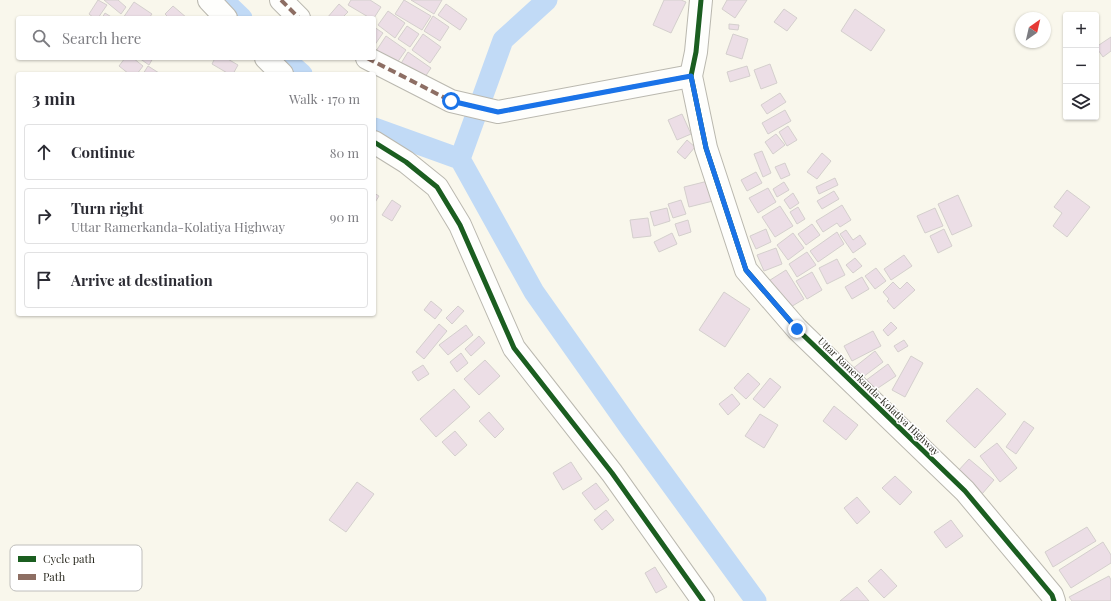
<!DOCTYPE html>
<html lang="en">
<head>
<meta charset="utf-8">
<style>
  :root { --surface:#fff; --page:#f7f7f7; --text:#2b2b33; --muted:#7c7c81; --line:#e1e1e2 }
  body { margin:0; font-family:"Playfair Display",serif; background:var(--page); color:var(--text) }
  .controls { position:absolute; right:12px; top:12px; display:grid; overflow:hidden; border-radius:4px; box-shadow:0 1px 3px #0004 }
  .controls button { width:36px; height:36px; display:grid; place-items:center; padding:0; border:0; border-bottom:1px solid var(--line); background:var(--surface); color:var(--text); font:20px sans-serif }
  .compass { position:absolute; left:1015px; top:12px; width:36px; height:36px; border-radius:50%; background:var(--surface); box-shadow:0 1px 3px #0004; rotate:34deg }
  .stop { position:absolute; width:12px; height:12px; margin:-9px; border:3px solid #1a73e8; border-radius:50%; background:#fff }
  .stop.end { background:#1a73e8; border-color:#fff; box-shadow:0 1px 4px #0008 }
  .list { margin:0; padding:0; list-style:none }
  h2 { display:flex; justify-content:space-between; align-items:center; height:52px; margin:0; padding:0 16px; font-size:17px }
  h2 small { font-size:13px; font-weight:400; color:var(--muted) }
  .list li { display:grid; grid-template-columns:26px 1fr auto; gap:12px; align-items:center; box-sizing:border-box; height:56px; margin:0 8px 8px; padding:0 8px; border:1px solid var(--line); border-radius:4px }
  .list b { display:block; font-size:15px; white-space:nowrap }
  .list p { margin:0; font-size:13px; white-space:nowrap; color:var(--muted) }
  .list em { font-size:13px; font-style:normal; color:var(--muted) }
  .icon { flex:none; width:22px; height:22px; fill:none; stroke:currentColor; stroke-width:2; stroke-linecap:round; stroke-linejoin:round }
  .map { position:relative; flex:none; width:1111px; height:601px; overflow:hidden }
  .search { position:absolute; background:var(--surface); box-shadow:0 1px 3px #0004; left:16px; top:16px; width:360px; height:44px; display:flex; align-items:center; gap:10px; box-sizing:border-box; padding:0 14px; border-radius:4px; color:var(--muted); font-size:15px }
  .panel { position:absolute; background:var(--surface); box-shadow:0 1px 3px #0004; left:16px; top:72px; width:360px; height:244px; border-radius:4px }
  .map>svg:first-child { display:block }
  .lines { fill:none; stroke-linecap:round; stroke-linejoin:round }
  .canal { stroke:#c1daf6; stroke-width:21 }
  .building { fill:#ecdee6; stroke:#d4cfcd }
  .minor-casing { stroke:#bab8af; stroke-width:24 }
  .tertiary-casing { stroke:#bab8af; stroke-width:24 }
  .minor { stroke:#fefefc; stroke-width:22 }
  .tertiary { stroke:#fefefc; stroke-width:22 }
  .quiet { stroke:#8d6e63; stroke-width:4; stroke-dasharray:8 4; stroke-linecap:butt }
  .cycleway-casing { stroke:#fff; stroke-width:8 }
  .cycleway { stroke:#1b5e20; stroke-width:5 }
  .route { stroke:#1a73e8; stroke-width:5 }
  .labels { text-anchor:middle; stroke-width:3; stroke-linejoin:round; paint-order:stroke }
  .street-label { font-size:10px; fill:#29281e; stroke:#fff }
  .key { fill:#fff; stroke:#bfbebc; stroke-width:1 }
  .key-label { font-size:11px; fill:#29281e }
</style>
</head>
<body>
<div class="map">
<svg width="1111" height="601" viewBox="0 0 1111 601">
  <rect width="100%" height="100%" fill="#f9f7ec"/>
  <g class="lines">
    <path class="canal" d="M 223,0 L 242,18
      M 284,58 L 302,74
      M 374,128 L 460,159 L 534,292 L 630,428 L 756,601
      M 460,159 L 503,40 L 547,0"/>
  </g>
  <path class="building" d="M 98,0 L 107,5 L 98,18 L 94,18 L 89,14 Z
    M 104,0 L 118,0 L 126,7 L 121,14 Z
    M 351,0 L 370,0 L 381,7 L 374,18 L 370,18 L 348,5 Z
    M 404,0 L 431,16 L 422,30 L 395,14 Z
    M 411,0 L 442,0 L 434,14 Z
    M 664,0 L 681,0 L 686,2 L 671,33 L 653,25 Z
    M 727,0 L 747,0 L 735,18 L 722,9 Z
    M 134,2 L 152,14 L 149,18 L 123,18 Z
    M 339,4 L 348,12 L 342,18 L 327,18 Z
    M 446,4 L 467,19 L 460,30 L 438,15 Z
    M 173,6 L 187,18 L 169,18 L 165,14 Z
    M 784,9 L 797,18 L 787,31 L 774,22 Z
    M 855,9 L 885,30 L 871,51 L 841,31 Z
    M 388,11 L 405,23 L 395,38 L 378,25 Z
    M 105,13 L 113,18 L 102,18 Z
    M 433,16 L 449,27 L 440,41 L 424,31 Z
    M 729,24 L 739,25 L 738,30 L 729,29 Z
    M 407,26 L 419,34 L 410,47 L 398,39 Z
    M 374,27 L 383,33 L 374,46 Z
    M 423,34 L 441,47 L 430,63 L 412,50 Z
    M 733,34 L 748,39 L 742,59 L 726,54 Z
    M 386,36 L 406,50 L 392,70 L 374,54 Z
    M 1111,37 L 1111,51 L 1103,57 L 1096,47 Z
    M 408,52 L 431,68 L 423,80 L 400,65 Z
    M 125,58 L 133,58 L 143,66 L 137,74 L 129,74 L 119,66 Z
    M 139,58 L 153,58 L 149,65 Z
    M 215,58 L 226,58 L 238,65 L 233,74 L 229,74 L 212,64 Z
    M 770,64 L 777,83 L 761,89 L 754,70 Z
    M 148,66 L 159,73 L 159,74 L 143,74 Z
    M 747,66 L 750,76 L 730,82 L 727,72 Z
    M 780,93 L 786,102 L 767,114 L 761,105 Z
    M 785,110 L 791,121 L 768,134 L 762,123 Z
    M 682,114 L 691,134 L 677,140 L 668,120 Z
    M 788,126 L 797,140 L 787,146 L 779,132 Z
    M 776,134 L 785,145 L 773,154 L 765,142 Z
    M 687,140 L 695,147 L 685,159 L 677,152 Z
    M 762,151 L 771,173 L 763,177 L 754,154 Z
    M 822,153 L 831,161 L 817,179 L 807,172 Z
    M 785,163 L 790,175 L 781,179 L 775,167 Z
    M 756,172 L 762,183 L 747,191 L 741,180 Z
    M 835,178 L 838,185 L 819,194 L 816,187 Z
    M 708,181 L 713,201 L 689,207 L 684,187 Z
    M 784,182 L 789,190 L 777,197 L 773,189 Z
    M 768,188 L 776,202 L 758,213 L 749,198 Z
    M 1067,190 L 1090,207 L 1067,237 L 1053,226 L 1062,213 L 1054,207 Z
    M 834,191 L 839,199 L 822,209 L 817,201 Z
    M 374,193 L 379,196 L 374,204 Z
    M 793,193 L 799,203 L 790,209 L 784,200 Z
    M 958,195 L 972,226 L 952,235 L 938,204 Z
    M 392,200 L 401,206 L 392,221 L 382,215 Z
    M 681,200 L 686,214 L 673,218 L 668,204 Z
    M 842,205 L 851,220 L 840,227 L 837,223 L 823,232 L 816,221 Z
    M 780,206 L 793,226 L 775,237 L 762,217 Z
    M 798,207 L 805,219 L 797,224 L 790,212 Z
    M 667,208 L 670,221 L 654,226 L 650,212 Z
    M 935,208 L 943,226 L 925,233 L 917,216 Z
    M 648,218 L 651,236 L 633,238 L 630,220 Z
    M 688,220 L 691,232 L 679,236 L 675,224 Z
    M 812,224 L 820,235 L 806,245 L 798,234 Z
    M 766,229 L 771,242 L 756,249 L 750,236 Z
    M 944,229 L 952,246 L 938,253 L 930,236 Z
    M 846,230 L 853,240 L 860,235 L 866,244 L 853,253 L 840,234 Z
    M 837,232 L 844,244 L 818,262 L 810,251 Z
    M 672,233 L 677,244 L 659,252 L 654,242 Z
    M 793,233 L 804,248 L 788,260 L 777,245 Z
    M 776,248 L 782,264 L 764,271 L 757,255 Z
    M 807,252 L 816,265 L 797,277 L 789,264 Z
    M 904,255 L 912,266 L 891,280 L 884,269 Z
    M 855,258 L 862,266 L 853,273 L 846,265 Z
    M 837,259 L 845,275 L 827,284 L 819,268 Z
    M 876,268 L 886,281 L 875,289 L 865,276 Z
    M 786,270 L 804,299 L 784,311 L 767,282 Z
    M 812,272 L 822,290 L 807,299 L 796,281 Z
    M 862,277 L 869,289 L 852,299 L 845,287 Z
    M 893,282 L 900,289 L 907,282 L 915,290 L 894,309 L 887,301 L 889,299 L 883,292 Z
    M 724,292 L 750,309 L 725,347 L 699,330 Z
    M 431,301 L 442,310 L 435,319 L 424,310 Z
    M 458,306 L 464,311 L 452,324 L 446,318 Z
    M 891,322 L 897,328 L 888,336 L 883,330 Z
    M 439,324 L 447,331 L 424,359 L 416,352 Z
    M 466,325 L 473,335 L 448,355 L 439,345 Z
    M 873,331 L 881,346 L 852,361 L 844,346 Z
    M 479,336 L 485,343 L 471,356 L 465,349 Z
    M 904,340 L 908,346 L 898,352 L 894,346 Z
    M 875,351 L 883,362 L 859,380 L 851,370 Z
    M 461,353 L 468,363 L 457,372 L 450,362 Z
    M 911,356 L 923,363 L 905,397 L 892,390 Z
    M 485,360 L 500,376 L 479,395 L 464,379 Z
    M 888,364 L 896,376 L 872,392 L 865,381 Z
    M 423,365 L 429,374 L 418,381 L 412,372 Z
    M 748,373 L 760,384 L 746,399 L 734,388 Z
    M 770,378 L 781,387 L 764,408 L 753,399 Z
    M 977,388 L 1006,414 L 975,448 L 946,421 Z
    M 454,389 L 470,407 L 436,437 L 420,419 Z
    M 732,394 L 740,404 L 728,415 L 719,404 Z
    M 834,406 L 858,425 L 846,440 L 823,421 Z
    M 489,412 L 504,429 L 495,438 L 479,421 Z
    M 760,414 L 778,425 L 764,448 L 745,436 Z
    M 1024,421 L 1034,428 L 1016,454 L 1006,447 Z
    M 455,431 L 467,445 L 455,456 L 442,442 Z
    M 997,443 L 1017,468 L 1000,482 L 980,456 Z
    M 969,459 L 994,480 L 982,494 L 957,472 Z
    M 571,462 L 582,479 L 563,490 L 553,473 Z
    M 895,476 L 912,492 L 900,505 L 882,488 Z
    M 357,482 L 374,494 L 346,532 L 329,520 Z
    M 596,483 L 609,500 L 595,510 L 582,493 Z
    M 857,497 L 870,512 L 857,524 L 844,508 Z
    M 606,510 L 614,520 L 602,530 L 594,520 Z
    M 951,520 L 963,536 L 946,548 L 934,532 Z
    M 1087,527 L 1096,541 L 1053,567 L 1045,552 Z
    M 1103,542 L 1111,555 L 1111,563 L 1071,588 L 1059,570 Z
    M 655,567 L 667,587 L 656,593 L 645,573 Z
    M 881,569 L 897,586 L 884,598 L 868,581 Z
    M 1109,576 L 1111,580 L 1111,601 L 1072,601 L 1069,597 Z
    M 857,587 L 869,601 L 840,601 Z"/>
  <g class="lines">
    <g class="minor-casing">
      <path id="minor" d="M 209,0 L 226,18
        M 281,0 L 299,18
        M 266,58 L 282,74
        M 367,58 L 451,101 L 498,112 L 691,76
        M 374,142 L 406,162 L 437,187 L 460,225 L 514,348 L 612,473 L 703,601"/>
    </g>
    <g class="tertiary-casing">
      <path id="tertiary" d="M 701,0 L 696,52 L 691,76 L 706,148 L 746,270 L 797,329 L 965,491 L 1052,595 L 1054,601"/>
    </g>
    <use href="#minor" class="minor"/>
    <use href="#tertiary" class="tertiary"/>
    <path class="quiet" d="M 281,0 L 299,18
      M 367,58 L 451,101 L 498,112 L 691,76"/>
    <g class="cycleway-casing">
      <path id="cycleway" d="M 701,0 L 696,52 L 691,76 L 706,148 L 746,270 L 797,329 L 965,491 L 1052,595 L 1054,601
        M 374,142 L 406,162 L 437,187 L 460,225 L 514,348 L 612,473 L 703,601"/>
    </g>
    <use href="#cycleway" class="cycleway"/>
  </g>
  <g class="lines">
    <path class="route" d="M 451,101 L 498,112 L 691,76 L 706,148 L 746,270 L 797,329"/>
  </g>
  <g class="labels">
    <g class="street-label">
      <text transform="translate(879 396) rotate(44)" y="4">Uttar Ramerkanda-Kolatiya Highway</text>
    </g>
  </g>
  <rect x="10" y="545" width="132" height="46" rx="6" class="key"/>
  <rect x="18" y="556" width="18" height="6" fill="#1b5e20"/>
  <rect x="18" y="574" width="18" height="6" fill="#8d6e63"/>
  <g class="key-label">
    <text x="43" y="563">Cycle path</text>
    <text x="43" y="581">Path</text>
  </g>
</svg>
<div class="controls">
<button>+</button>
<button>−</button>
<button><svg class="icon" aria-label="layers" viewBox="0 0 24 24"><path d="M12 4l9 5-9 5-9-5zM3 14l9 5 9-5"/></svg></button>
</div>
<svg class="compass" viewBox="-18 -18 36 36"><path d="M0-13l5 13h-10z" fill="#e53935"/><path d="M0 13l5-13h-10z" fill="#7c7c81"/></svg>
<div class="stop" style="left:451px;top:101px"></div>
<div class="stop end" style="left:797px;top:329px"></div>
<div class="search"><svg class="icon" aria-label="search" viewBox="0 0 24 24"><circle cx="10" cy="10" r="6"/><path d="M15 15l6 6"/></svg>Search here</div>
<section class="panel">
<h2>3 min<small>Walk · 170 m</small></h2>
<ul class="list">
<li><svg class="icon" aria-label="ahead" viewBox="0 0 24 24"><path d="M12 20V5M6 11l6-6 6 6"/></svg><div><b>Continue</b></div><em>80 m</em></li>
<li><svg class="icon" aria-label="right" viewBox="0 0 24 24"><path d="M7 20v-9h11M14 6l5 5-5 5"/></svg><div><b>Turn right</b><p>Uttar Ramerkanda-Kolatiya Highway</p></div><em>90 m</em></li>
<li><svg class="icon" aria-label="arrive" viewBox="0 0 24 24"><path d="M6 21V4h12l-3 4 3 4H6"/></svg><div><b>Arrive at destination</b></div></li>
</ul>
</section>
</div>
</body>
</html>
